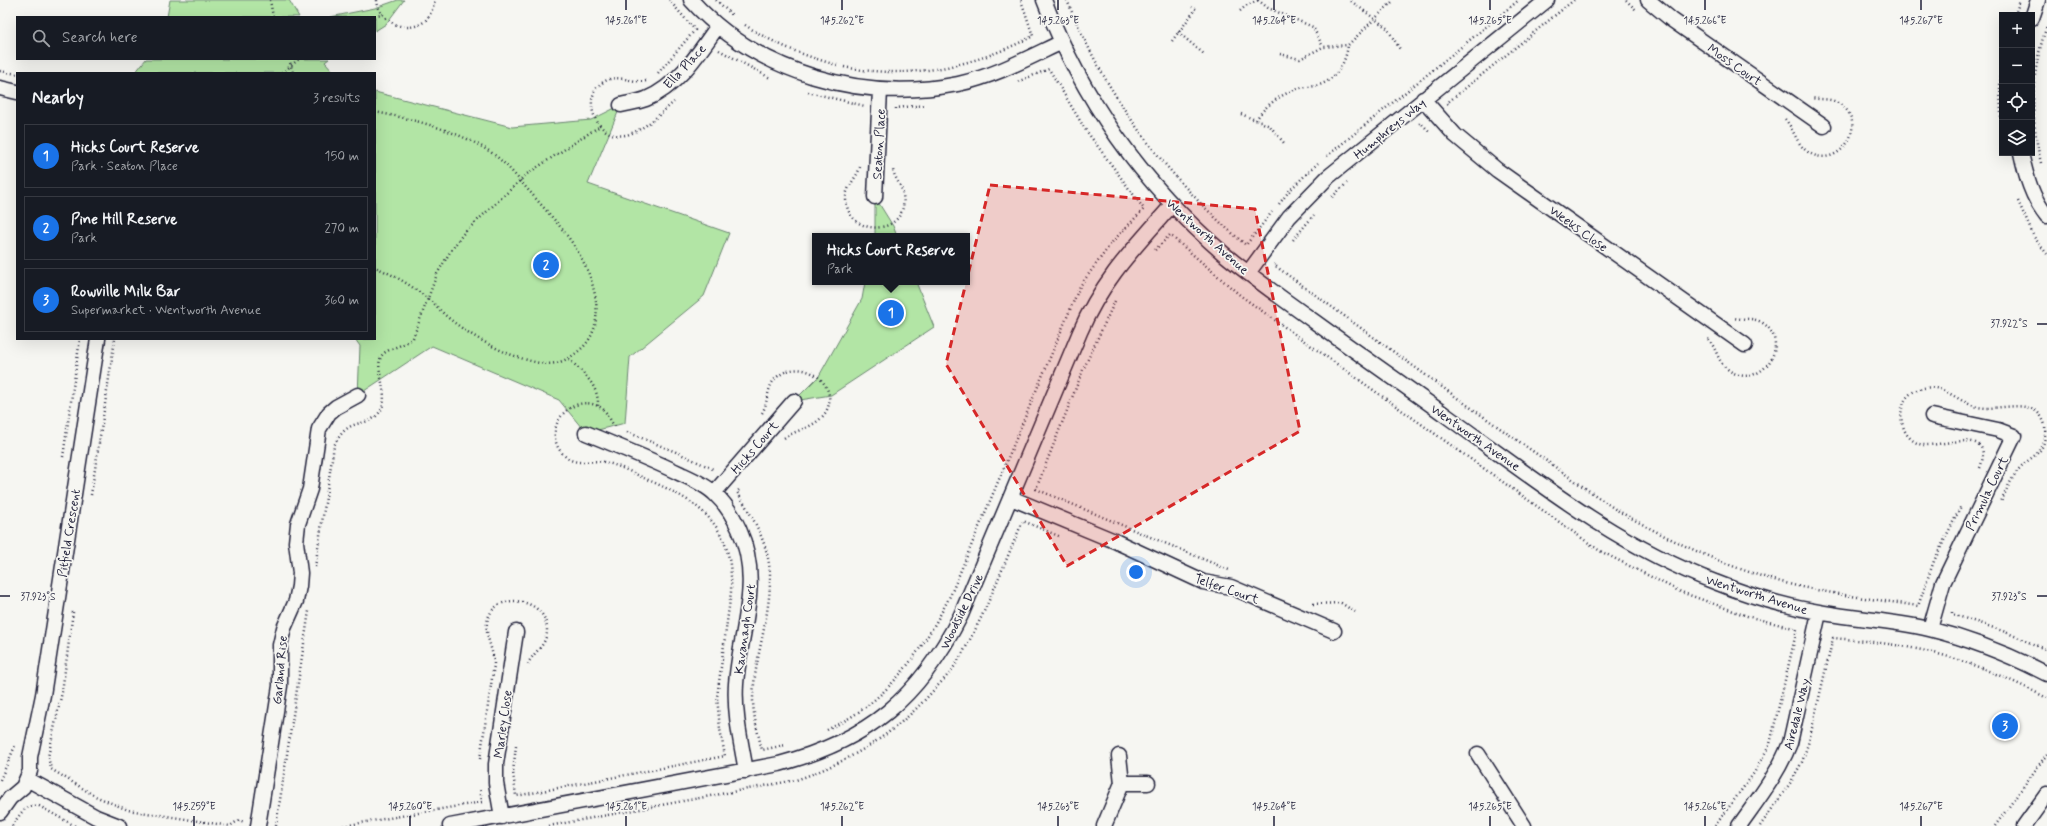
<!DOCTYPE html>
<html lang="en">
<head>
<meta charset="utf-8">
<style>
  :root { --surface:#171b24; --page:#242831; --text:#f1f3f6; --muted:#9ea1a6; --line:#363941; --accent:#1a73e8 }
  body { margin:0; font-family:Mynerve,sans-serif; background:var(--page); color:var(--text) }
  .controls { position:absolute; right:12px; top:12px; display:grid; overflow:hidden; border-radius:0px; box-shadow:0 4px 16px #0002 }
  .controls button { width:36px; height:36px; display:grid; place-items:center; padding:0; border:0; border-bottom:1px solid var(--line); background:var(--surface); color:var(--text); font:20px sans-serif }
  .you { position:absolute; left:1136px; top:572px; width:14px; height:14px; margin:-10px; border:3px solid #fff; border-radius:50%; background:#1a73e8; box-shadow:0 0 0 6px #1a73e833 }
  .badge { display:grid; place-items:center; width:26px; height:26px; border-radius:50%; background:var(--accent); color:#fff; font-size:13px; font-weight:700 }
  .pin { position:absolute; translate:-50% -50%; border:2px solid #fff; box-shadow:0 1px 4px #0006 }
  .popup { position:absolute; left:812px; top:233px; width:158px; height:52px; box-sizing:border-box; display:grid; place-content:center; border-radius:0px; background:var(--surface); filter:drop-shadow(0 1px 3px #0005); font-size:13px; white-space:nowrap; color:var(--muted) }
  .popup b { font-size:15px; color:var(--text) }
  .popup::after { content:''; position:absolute; left:50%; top:100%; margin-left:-8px; border:8px solid transparent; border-top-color:var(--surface) }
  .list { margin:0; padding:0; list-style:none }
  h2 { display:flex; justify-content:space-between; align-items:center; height:52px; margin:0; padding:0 16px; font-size:17px }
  h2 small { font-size:13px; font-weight:400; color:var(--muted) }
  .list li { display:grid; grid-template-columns:26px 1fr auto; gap:12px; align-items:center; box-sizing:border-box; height:64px; margin:0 8px 8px; padding:0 8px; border:1px solid var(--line); border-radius:0px }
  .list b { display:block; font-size:15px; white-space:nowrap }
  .list p { margin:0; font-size:13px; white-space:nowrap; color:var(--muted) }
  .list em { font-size:13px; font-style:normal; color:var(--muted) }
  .icon { flex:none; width:22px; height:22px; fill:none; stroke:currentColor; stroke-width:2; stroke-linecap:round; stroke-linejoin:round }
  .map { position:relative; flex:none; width:2047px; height:826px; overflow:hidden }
  .search { position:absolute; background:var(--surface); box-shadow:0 4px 16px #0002; left:16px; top:16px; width:360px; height:44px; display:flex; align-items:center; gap:10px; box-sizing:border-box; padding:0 14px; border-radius:0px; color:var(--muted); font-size:15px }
  .panel { position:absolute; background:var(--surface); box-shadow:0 4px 16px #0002; left:16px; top:72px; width:360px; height:268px; border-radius:0px }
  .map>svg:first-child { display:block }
  .green { fill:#b2e5a5; stroke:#6a8470 }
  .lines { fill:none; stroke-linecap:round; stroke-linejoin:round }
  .minor-casing { stroke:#22223b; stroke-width:17 }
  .path { stroke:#22223b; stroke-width:2.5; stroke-dasharray:1 3; stroke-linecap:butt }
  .minor { stroke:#f6f6f2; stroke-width:14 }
  .marked { fill:#d62828; fill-opacity:0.2; stroke:#d62828; stroke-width:3; stroke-dasharray:8 5; stroke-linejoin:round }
  .ticks { fill:none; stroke:#22223b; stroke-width:1.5 }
  .labels { text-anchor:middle; stroke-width:3.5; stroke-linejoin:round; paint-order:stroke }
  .street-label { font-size:13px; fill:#22223b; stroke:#f6f6f2 }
  .ticks-label { font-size:10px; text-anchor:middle; fill:#22223b; stroke:#f6f6f2; stroke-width:3.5; stroke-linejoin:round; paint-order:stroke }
</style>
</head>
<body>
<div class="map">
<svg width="2047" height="826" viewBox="0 0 2047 826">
  <rect width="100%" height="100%" fill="#f6f6f2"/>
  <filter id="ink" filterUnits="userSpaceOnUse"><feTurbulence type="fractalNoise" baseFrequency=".025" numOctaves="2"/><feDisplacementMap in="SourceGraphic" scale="8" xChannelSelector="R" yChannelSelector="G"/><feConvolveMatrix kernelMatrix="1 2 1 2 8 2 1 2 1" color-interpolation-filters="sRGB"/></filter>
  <g filter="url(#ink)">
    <path class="green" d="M 170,0 L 289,0 L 299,17 L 167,17 Z
      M 398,0 L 404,0 L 386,24 L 375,31 L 375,17 L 330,17 L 375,8 Z
      M 146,59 L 329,59 L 325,62 L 335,73 L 135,73 Z
      M 375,92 L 512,127 L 591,120 L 621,105 L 588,184 L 729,233 L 704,296 L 630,357 L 625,423 L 586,433 L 559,400 L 432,346 L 358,395 L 360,346 L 355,339 L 375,339 Z
      M 875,197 L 893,226 L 897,236 L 875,236 Z
      M 865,282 L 916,282 L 934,327 L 831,395 L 794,401 L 819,376 L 862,299 Z"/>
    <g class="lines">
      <g class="minor-casing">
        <path id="minor" d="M 691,0 C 757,73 862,103 958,84 C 995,76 1028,58 1062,42
          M 1044,0 C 1082,99 1144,185 1224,254 C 1253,278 1284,300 1315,322 C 1359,354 1404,385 1448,417 C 1533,478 1616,545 1715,582 C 1750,596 1787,607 1824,613 C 1859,619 1895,621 1929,629 C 1970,639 2010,655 2047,674
          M 1648,0 L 1672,20 L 1824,126
          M 2032,18 L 2038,0
          M 0,88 L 17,92
          M 1423,99 L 1455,135 L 1497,170 L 1745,345
          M 621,105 C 629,103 638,102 646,99 C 677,87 699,53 717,27
          M 2021,153 C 2026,176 2032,198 2047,216
          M 875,197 L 880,90
          M 1248,273 L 1289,217 L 1328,177 L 1547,0
          M 586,433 C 618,446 650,459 681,474 C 692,479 706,485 715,494 C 725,503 733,516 739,529 C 763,582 740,629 736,684 C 734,713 741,742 746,771
          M 714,493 L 794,401
          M 1011,498 L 1117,542 L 1203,582 L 1231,587 L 1334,631
          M 1930,629 L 1943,583 L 2014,436 L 1998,430 L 1932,416
          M 1478,754 L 1524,826
          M 27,779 L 96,817 L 119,826
          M 1122,783 L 1148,783
          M 0,812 L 10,798 L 23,787 L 30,771 L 30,757 L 43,695 L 98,339
          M 502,817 L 496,783 L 496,764 L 516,632
          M 258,826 L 280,686 L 280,645 L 284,628 L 296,601 L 299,586 L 300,573 L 296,542 L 298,524 L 310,489 L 319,429 L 329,413 L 336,407 L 358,395
          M 450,826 L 779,764 C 869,740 919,698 961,615 L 1080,332 C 1102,280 1136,246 1172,205
          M 1104,826 L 1122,783 L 1119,756
          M 1739,826 C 1758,799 1778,774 1790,743 L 1819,613
          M 2024,826 L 2047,794"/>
      </g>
      <path class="path" d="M 270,0 L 273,17
        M 377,0 C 378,22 409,36 426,20 C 431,15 433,7 435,0
        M 716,0 L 733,16
        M 1067,0 C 1106,96 1166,178 1246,245 L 1272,212
        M 1258,0 L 1268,8 L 1313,27 L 1323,47
        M 1626,0 L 1636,10
        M 1351,1 L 1387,28 L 1401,51
        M 1240,11 L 1247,5 L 1259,0
        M 2015,15 L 2020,0
        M 375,17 L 383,14
        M 745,25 C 774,44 804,56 837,65
        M 1178,32 L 1205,55
        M 1172,41 L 1196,9 L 1192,7
        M 719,50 L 770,78
        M 1280,54 L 1300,59 L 1323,47 L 1348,45 L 1394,0
        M 289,59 L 293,73
        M 2002,64 L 2000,86 L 2002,139
        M 844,67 C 910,80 974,67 1033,36 L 1021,0
        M 0,71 L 17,74
        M 282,73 L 299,59
        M 658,73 L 695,30 L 669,0
        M 646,81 C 634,83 622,76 610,79 C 574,91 597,148 632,133 C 647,127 661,113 674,102
        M 808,92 L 865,106
        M 1448,104 L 1447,103 L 1574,0
        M 896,109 L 896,108 L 925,105
        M 375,112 C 413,119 456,130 489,151 C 506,162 518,179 531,193 C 547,212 566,231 578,252 C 595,280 608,325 581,349 C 565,363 552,367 531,361 C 503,354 474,338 451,320 C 443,314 437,306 429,300 C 413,286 394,275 375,267
        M 1241,114 L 1270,126 L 1284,143
        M 1785,119 C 1794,129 1796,144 1808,152 C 1840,173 1873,120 1836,102 C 1829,98 1820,100 1812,98
        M 1256,120 C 1265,105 1283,93 1300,88 C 1305,87 1310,87 1315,86 C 1335,82 1346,63 1348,45
        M 1419,124 L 1421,123 L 1430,132
        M 1327,156 L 1519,0
        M 2041,163 C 2030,114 2030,74 2047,26
        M 860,167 C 857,178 847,185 846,197 C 845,239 910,237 903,195 C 902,186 895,179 893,170
        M 1332,197 L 1347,183
        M 2018,201 L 2034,237 L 2047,254
        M 1279,204 L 1290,190 L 1318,163
        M 1293,240 L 1314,215
        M 1155,250 L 1170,235 L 1241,296 L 1600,551 L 1681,592 L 1750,617 L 1797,629 L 1770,744 L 1754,773 L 1715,826
        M 1275,264 L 1274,265 L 1467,405 L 1615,509 C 1669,540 1725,567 1785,583 C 1828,594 1874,599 1918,606 L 1934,561 L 1961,506
        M 1115,301 L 1083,370 L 1036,489 L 1229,570
        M 1708,339 C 1716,347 1717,359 1725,367 C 1758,397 1796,342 1761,322 C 1752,317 1743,320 1734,318
        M 569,359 C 583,373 599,385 598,406
        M 762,413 C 769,402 766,386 777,377 C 806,353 846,391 822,417 C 812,428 796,430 784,438
        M 627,432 L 676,452 L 713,469 L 714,468
        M 63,457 L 80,339
        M 1980,468 C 1996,425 1941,447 1924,445 C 1915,444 1907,437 1904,429 C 1901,421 1900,413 1903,405 C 1905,398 1910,393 1917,390 C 1941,380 1956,402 1978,407 C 2000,412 2036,394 2045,425 C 2047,457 2032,453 2018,470 C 2011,479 2006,491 2001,502
        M 739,490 L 737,492 C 753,517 771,548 770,579 C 770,619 754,659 753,699 C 753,716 758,733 762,750 L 785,745
        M 91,495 L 115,339
        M 315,567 L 334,446 C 349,414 366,430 379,413 C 393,395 371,367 383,354 C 391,347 404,346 413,338 L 437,274 L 450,252 L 463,234 L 527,174 L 600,126
        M 1313,604 L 1341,603 L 1355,612
        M 73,612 L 62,692 L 48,757 L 51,769 L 95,796 L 128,810 L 230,826 L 239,820 L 244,822
        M 1952,612 L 1952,614 L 2003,631 L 2047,650
        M 827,730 C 836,725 845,721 854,715 C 899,686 928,640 951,594 L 1080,286 L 1113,241 L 1144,209 L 1085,129 L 1049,69 L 1017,82
        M 516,746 L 513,772 L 516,796 L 725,756 L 720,729 L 717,697 L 731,592 C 734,526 702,503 646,479 C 633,473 618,465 604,462 C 589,459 574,468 562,453 C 541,429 570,393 598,406 C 609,411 609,422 617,428
        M 480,759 L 494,665 C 494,650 485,637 487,623 C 492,589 547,597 547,630 C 547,646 533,652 528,664
        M 0,780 L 16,744
        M 12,826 C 20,815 24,804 39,806 L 75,826
        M 276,826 L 309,611
        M 343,826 L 482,802 L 480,788
        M 549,826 L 796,780 C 850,761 893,736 932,692 C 939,684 948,676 954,667 C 983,622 1001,570 1023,521 L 1061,537
        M 1760,826 L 1791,782 L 1802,762 L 1809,741 L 1833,638 C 1869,641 1906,645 1942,655 C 1978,665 2014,681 2047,698
        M 1995,826 L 2047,754"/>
      <use href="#minor" class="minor"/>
    </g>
  </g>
  <path class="marked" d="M 990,185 L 1255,209 L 1300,431 L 1067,566 L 946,364 Z"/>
  <path class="ticks" d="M 626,0 L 626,10M 842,0 L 842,10M 1058,0 L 1058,10M 1274,0 L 1274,10M 1490,0 L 1490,10M 1705,0 L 1705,10M 1921,0 L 1921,10M 2037,324 L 2047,324M 0,596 L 10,596M 2037,596 L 2047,596M 194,816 L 194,826M 410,816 L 410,826M 626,816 L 626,826M 842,816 L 842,826M 1058,816 L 1058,826M 1274,816 L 1274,826M 1490,816 L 1490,826M 1705,816 L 1705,826M 1921,816 L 1921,826"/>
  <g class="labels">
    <g class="street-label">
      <text transform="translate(1735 64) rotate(35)" y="5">Moss Court</text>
      <text transform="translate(684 66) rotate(-47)" y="5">Ella Place</text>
      <text transform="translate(1389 128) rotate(-39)" y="5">Humphreys Way</text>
      <text transform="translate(878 144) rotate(-87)" y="5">Seaton Place</text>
      <text transform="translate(1579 228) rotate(36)" y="5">Weeks Close</text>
      <text transform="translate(1208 236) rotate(42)" y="5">Wentworth Avenue</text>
      <text transform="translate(1476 437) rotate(35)" y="5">Wentworth Avenue</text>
      <text transform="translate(754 447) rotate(-49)" y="5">Hicks Court</text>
      <text transform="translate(1986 493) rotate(-64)" y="5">Primula Court</text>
      <text transform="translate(68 533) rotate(-81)" y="5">Pitfield Crescent</text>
      <text transform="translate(1227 588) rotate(19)" y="5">Telfer Court</text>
      <text transform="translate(1757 594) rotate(17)" y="5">Wentworth Avenue</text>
      <text transform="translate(961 611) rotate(-64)" y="5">Woodside Drive</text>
      <text transform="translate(744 629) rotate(-82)" y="5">Kavanagh Court</text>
      <text transform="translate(279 670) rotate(-85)" y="5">Garland Rise</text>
      <text transform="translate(1796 714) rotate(-76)" y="5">Airedale Way</text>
      <text transform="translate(502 724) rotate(-82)" y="5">Marley Close</text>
    </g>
  </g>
  <g class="ticks-label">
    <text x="626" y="24">145.261°E</text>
    <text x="842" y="24">145.262°E</text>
    <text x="1058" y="24">145.263°E</text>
    <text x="1274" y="24">145.264°E</text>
    <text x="1490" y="24">145.265°E</text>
    <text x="1705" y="24">145.266°E</text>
    <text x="1921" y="24">145.267°E</text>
    <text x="2009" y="327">37.922°S</text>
    <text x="38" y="600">37.923°S</text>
    <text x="2009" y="600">37.923°S</text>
    <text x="194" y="810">145.259°E</text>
    <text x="410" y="810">145.260°E</text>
    <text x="626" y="810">145.261°E</text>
    <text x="842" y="810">145.262°E</text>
    <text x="1058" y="810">145.263°E</text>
    <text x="1274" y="810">145.264°E</text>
    <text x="1490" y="810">145.265°E</text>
    <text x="1705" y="810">145.266°E</text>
    <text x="1921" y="810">145.267°E</text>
  </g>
</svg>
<div class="controls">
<button>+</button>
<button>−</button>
<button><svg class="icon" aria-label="locate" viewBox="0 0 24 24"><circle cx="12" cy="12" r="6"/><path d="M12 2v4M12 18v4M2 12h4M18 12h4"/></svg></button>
<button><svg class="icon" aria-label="layers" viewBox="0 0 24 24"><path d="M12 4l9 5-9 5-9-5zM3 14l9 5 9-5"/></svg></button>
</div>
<div class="you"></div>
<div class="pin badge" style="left:891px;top:313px">1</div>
<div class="popup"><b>Hicks Court Reserve</b>Park</div>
<div class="pin badge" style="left:546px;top:265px">2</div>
<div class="pin badge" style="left:2005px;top:726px">3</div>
<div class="search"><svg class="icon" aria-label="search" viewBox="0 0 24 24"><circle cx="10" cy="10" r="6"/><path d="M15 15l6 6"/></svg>Search here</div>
<section class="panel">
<h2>Nearby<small>3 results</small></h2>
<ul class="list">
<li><span class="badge">1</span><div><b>Hicks Court Reserve</b><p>Park · Seaton Place</p></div><em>150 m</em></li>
<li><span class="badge">2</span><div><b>Pine Hill Reserve</b><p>Park</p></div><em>270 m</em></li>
<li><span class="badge">3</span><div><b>Rowville Milk Bar</b><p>Supermarket · Wentworth Avenue</p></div><em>360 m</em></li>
</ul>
</section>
</div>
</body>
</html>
